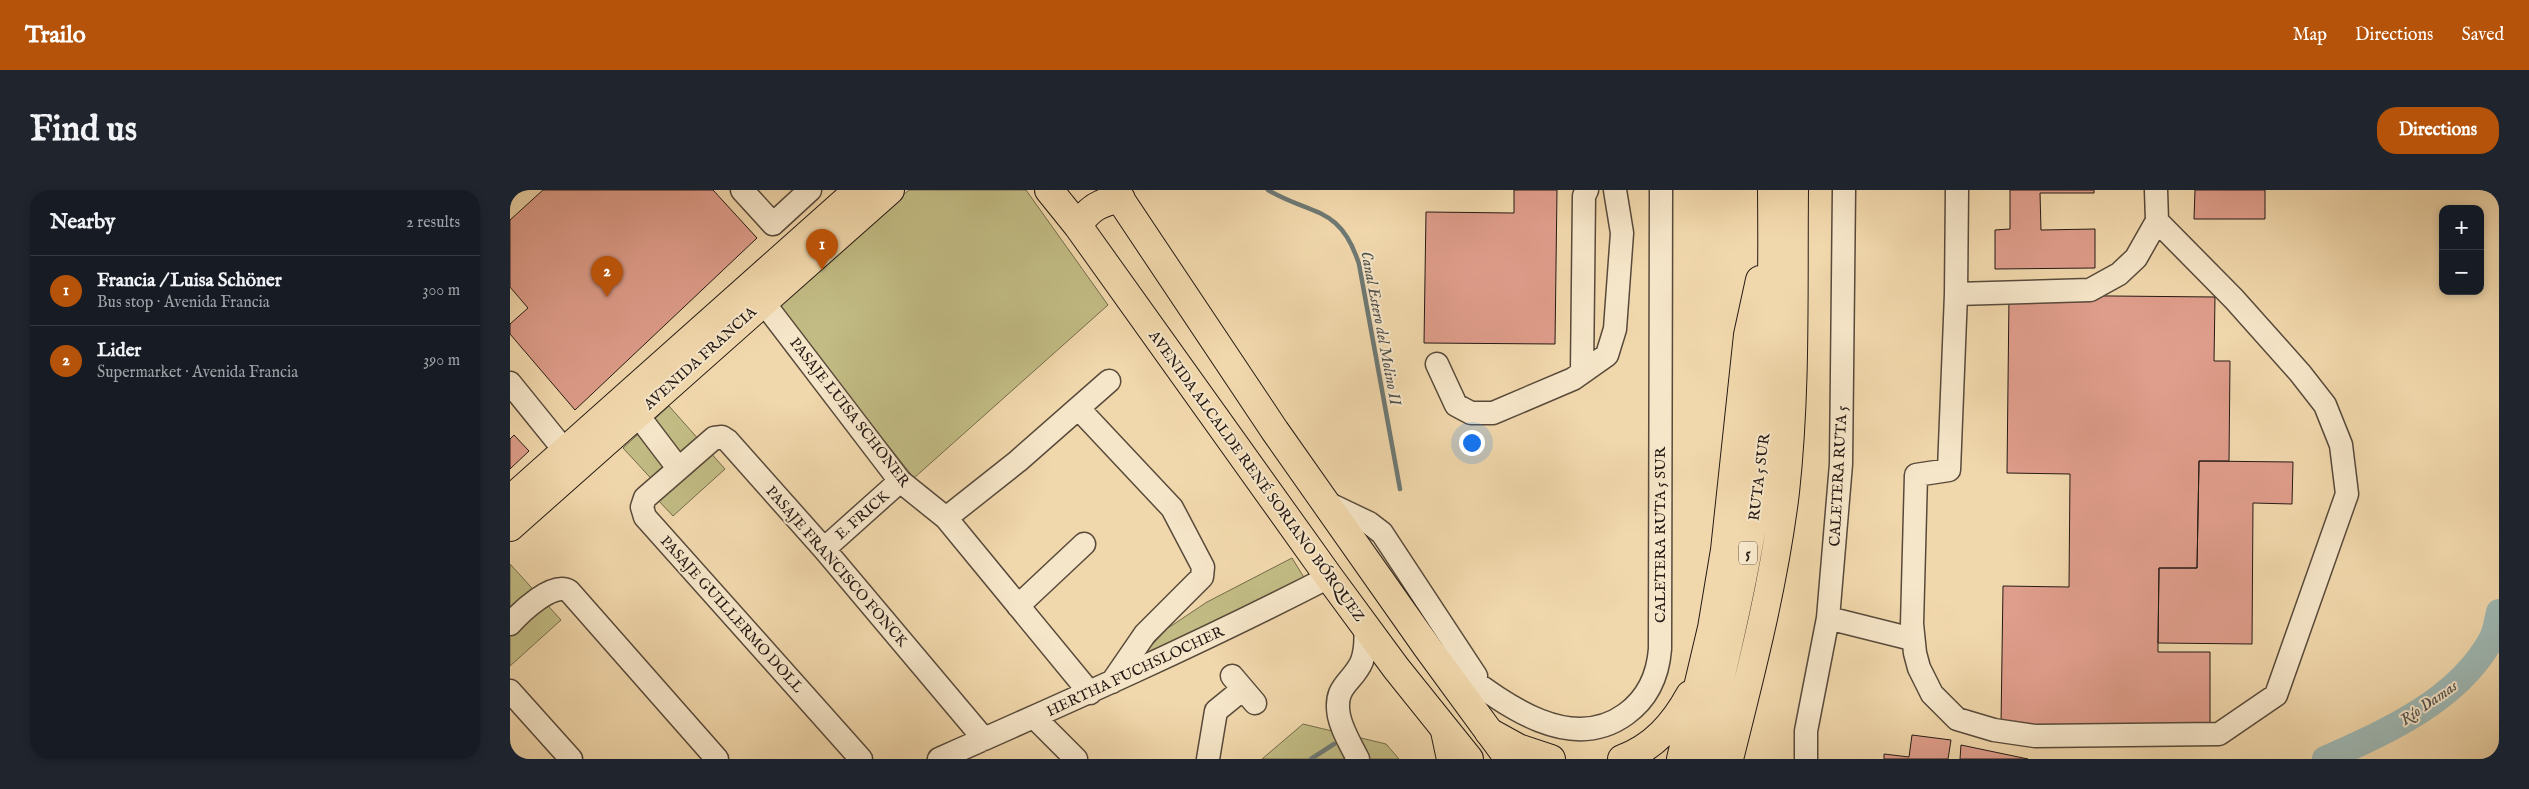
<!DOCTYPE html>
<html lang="en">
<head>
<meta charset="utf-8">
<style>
  :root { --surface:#171b24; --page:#20242c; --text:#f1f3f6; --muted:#9ea1a6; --line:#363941; --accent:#b45309 }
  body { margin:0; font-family:"IM FELL English",serif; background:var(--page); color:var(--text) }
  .controls { position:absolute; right:15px; top:15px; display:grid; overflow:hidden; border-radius:10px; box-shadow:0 2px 8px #0003 }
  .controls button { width:45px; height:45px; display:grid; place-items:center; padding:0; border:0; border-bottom:1px solid var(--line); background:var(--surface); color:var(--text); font:25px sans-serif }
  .you { position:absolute; left:961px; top:252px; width:18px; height:18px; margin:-12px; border:4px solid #fff; border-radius:50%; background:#1a73e8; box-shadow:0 0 0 8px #1a73e833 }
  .badge { display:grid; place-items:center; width:32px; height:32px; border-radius:50%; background:var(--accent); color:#fff; font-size:16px; font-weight:700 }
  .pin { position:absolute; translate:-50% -41px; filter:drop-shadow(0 1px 2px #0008) }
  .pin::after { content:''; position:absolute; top:26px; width:18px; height:15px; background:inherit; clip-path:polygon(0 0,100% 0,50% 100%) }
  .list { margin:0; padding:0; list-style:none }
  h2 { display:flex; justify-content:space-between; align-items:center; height:65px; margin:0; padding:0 20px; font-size:21px }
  h2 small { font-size:16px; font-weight:400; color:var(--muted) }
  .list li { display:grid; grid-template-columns:32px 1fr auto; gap:15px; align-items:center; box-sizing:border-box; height:70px; padding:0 20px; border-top:1px solid var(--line) }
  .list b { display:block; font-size:19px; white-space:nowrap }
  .list p { margin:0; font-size:16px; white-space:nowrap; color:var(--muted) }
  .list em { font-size:16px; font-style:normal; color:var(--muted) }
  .map { position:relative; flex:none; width:1989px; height:569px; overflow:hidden; border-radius:20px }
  header { display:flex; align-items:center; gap:30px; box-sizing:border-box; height:70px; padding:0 25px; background:var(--accent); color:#fff }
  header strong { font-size:24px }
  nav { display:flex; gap:28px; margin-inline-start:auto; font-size:18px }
  .intro { display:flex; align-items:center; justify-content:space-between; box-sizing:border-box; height:120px; padding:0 30px }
  h1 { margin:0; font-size:35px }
  .button { padding:12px 22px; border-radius:20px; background:var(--accent); color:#fff; font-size:18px; font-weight:700 }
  main { display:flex; gap:30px; padding:0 30px }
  aside { flex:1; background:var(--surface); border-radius:20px; box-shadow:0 2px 8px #0003 }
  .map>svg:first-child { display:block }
  .green { fill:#c2bc84; stroke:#746b4c }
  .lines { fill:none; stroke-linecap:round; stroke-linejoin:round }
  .stream { stroke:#6e7974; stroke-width:4.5 }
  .river { stroke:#9eb8b4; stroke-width:26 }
  .building { fill:#df9d8b; stroke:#251a15 }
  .minor-casing { stroke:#584a3b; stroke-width:25 }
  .major-casing { stroke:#251a15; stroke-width:30 }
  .highway-casing { stroke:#251a15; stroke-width:30 }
  .minor { stroke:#f6e6c9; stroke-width:22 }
  .major { stroke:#f1d8ac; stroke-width:28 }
  .highway { stroke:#f1d8ac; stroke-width:28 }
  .labels { text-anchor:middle; stroke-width:4; stroke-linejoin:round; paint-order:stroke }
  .shield { fill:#f6e6c9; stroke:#64574b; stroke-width:1 }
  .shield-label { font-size:14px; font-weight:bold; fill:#251a15 }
  .street-label { font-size:15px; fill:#251a15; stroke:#f6e6c9 }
  .water-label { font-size:16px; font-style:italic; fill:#4f514d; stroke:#f6e6c9 }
</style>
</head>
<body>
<header>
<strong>Trailo</strong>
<nav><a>Map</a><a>Directions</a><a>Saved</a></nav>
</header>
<div class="intro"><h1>Find us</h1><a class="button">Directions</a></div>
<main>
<aside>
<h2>Nearby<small>2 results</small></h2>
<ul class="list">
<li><span class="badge">1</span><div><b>Francia / Luisa Schöner</b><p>Bus stop · Avenida Francia</p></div><em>300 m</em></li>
<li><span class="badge">2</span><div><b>Lider</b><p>Supermarket · Avenida Francia</p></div><em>390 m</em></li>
</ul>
</aside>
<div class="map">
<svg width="1989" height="569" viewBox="0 0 1989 569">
  <rect width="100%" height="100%" fill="#f1d8ac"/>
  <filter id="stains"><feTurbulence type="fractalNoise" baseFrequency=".004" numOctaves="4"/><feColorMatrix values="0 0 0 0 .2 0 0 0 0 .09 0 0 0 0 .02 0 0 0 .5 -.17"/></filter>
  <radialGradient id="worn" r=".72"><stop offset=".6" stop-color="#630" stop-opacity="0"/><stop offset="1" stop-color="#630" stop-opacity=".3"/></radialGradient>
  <path class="green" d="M 399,0 L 516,0 L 598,115 L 404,288 L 265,113 Z
    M 159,216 L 215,279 L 163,326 L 147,309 L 148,296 L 113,258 Z
    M 782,368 L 795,389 L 627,471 L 658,438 L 697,412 Z
    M 0,374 L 51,430 L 0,476 Z
    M 793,534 L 876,554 L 889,569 L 752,569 Z"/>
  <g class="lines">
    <path class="stream" d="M 758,0 C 802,26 830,15 849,74 L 890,299
      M 801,569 L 824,554"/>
    <path class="river" d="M 1815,569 C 1876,542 1949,510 1982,448 C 1986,440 1987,430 1989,422"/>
  </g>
  <path class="building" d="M 33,0 L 203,0 L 247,48 L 65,220 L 0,144 L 0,134 L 18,118 L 0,97 L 0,30 Z
    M 1004,0 L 1047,0 L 1045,154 L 914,153 L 916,22 L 1004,23 Z
    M 1500,0 L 1584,0 L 1584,3 L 1530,3 L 1531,40 L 1585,39 L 1585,78 L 1485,79 L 1485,40 L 1500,39 Z
    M 1685,0 L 1755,0 L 1755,29 L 1684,29 Z
    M 1499,105 L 1705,107 L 1704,171 L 1720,171 L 1719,271 L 1689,271 L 1687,378 L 1649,378 L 1648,453 L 1648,462 L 1700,462 L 1700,538 L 1491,535 L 1493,396 L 1559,397 L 1560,284 L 1497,283 Z
    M 4,245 L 19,261 L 0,279 L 0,249 Z
    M 1689,271 L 1783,272 L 1782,314 L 1743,313 L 1742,454 L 1648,453 L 1649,378 L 1687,378 Z
    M 1402,545 L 1441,550 L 1438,569 L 1374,569 L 1374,564 L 1399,567 Z
    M 1451,555 L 1518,569 L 1450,569 Z"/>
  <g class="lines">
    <g class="minor-casing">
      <path id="minor" d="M 232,0 L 263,34 L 300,0
        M 1646,0 L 1647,31 L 1626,68 L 1609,84 L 1580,100 L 1446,104 L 1439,280 L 1406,285 L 1402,434 L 1405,463 L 1409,478 L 1422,504 L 1447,529 L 1484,540 L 1525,546 L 1709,544 L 1766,505 L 1837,304 L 1831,255 L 1815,215 L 1790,183 L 1724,109 L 1647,31
        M 244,100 L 390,291 L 436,328 L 580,503
        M 1446,104 L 1447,0
        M 927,174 L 946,215 L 961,223 L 983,223 L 1063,189 L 1097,165 L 1105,139 L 1112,43 L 1105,0
        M 1072,182 L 1074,6 L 1077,0
        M 0,193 L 55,261 L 53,278
        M 569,219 L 662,318 L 693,377 L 692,387 L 635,444 L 602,492
        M 127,224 L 168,278
        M 815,312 L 859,333 L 872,343 L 966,486
        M 436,328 L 508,271 L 599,191
        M 314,359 L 390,291
        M 508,416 L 574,354
        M 1318,428 L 1402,449
        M 0,434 C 11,422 43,391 59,401 L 207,569
        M 931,467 C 981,503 1054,569 1116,524 C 1138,508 1148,485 1150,459 L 1151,0
        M 722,486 L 745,513
        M 0,501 L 61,569
        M 524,527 L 566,569
        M 351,569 L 135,327 L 132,317 L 135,308 L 204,248 L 212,247 L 218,251 L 314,359 L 474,549
        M 429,569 C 560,511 691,453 819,387
        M 698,569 L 706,521 L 733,499
        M 848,569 C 841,555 832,541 829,526 C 823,495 843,493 852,471 C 856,459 856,447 855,436
        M 1296,569 L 1296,541 L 1318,428 L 1331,274 L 1334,0"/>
    </g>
    <g class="major-casing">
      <path id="major" d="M 539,0 L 568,36 L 819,387 L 886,478 L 959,569
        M 604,0 L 765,241 L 917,457 L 999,569
        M 568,36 C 578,19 591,11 611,9
        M 0,310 L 348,0
        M 0,337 L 380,0"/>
    </g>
    <g class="highway-casing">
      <path id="highway" d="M 935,541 L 941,569
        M 979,542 L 1008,558 L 1041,569
        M 1112,569 C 1144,557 1164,534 1180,505
        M 1171,569 L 1202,438 L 1215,360 L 1238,145 L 1250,90
        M 1191,569 C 1213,477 1236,385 1249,291 C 1262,195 1263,97 1262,0
        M 1219,569 C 1241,481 1264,393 1275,302 C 1286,202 1283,101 1284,0"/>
    </g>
    <use href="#minor" class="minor"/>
    <use href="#major" class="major"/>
    <use href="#highway" class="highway"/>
  </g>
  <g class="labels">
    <rect class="shield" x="1229" y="351.5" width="18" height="23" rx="4"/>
    <g class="shield-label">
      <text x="1238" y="368">5</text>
    </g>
    <g class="street-label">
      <text transform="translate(190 168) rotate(-42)" y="5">AVENIDA FRANCIA</text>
      <text transform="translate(340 222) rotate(52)" y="5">PASAJE LUISA SCHONER</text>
      <text transform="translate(747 286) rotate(54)" y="5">AVENIDA ALCALDE RENÉ SORIANO BÓRQUEZ</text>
      <text transform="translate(1328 286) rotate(-87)" y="5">CALETERA RUTA 5</text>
      <text transform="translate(1249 287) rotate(-83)" y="5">RUTA 5 SUR</text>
      <text transform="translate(352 325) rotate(-41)" y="5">E. FRICK</text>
      <text transform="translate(1150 345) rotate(-90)" y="5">CALETERA RUTA 5 SUR</text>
      <text transform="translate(327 376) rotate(49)" y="5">PASAJE FRANCISCO FONCK</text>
      <text transform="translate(222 424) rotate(48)" y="5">PASAJE GUILLERMO DOLL</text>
      <text transform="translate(625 481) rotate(-25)" y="5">HERTHA FUCHSLOCHER</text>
    </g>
    <g class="water-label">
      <text transform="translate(872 138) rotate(79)" y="6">Canal Estero del Molino II</text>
      <text transform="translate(1918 512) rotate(-35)" y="6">Río Damas</text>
    </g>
  </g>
  <rect width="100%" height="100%" filter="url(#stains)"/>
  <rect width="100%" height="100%" fill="url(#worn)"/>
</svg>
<div class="controls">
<button>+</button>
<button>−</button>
</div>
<div class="you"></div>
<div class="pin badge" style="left:312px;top:80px">1</div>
<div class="pin badge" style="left:97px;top:107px">2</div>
</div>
</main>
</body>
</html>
